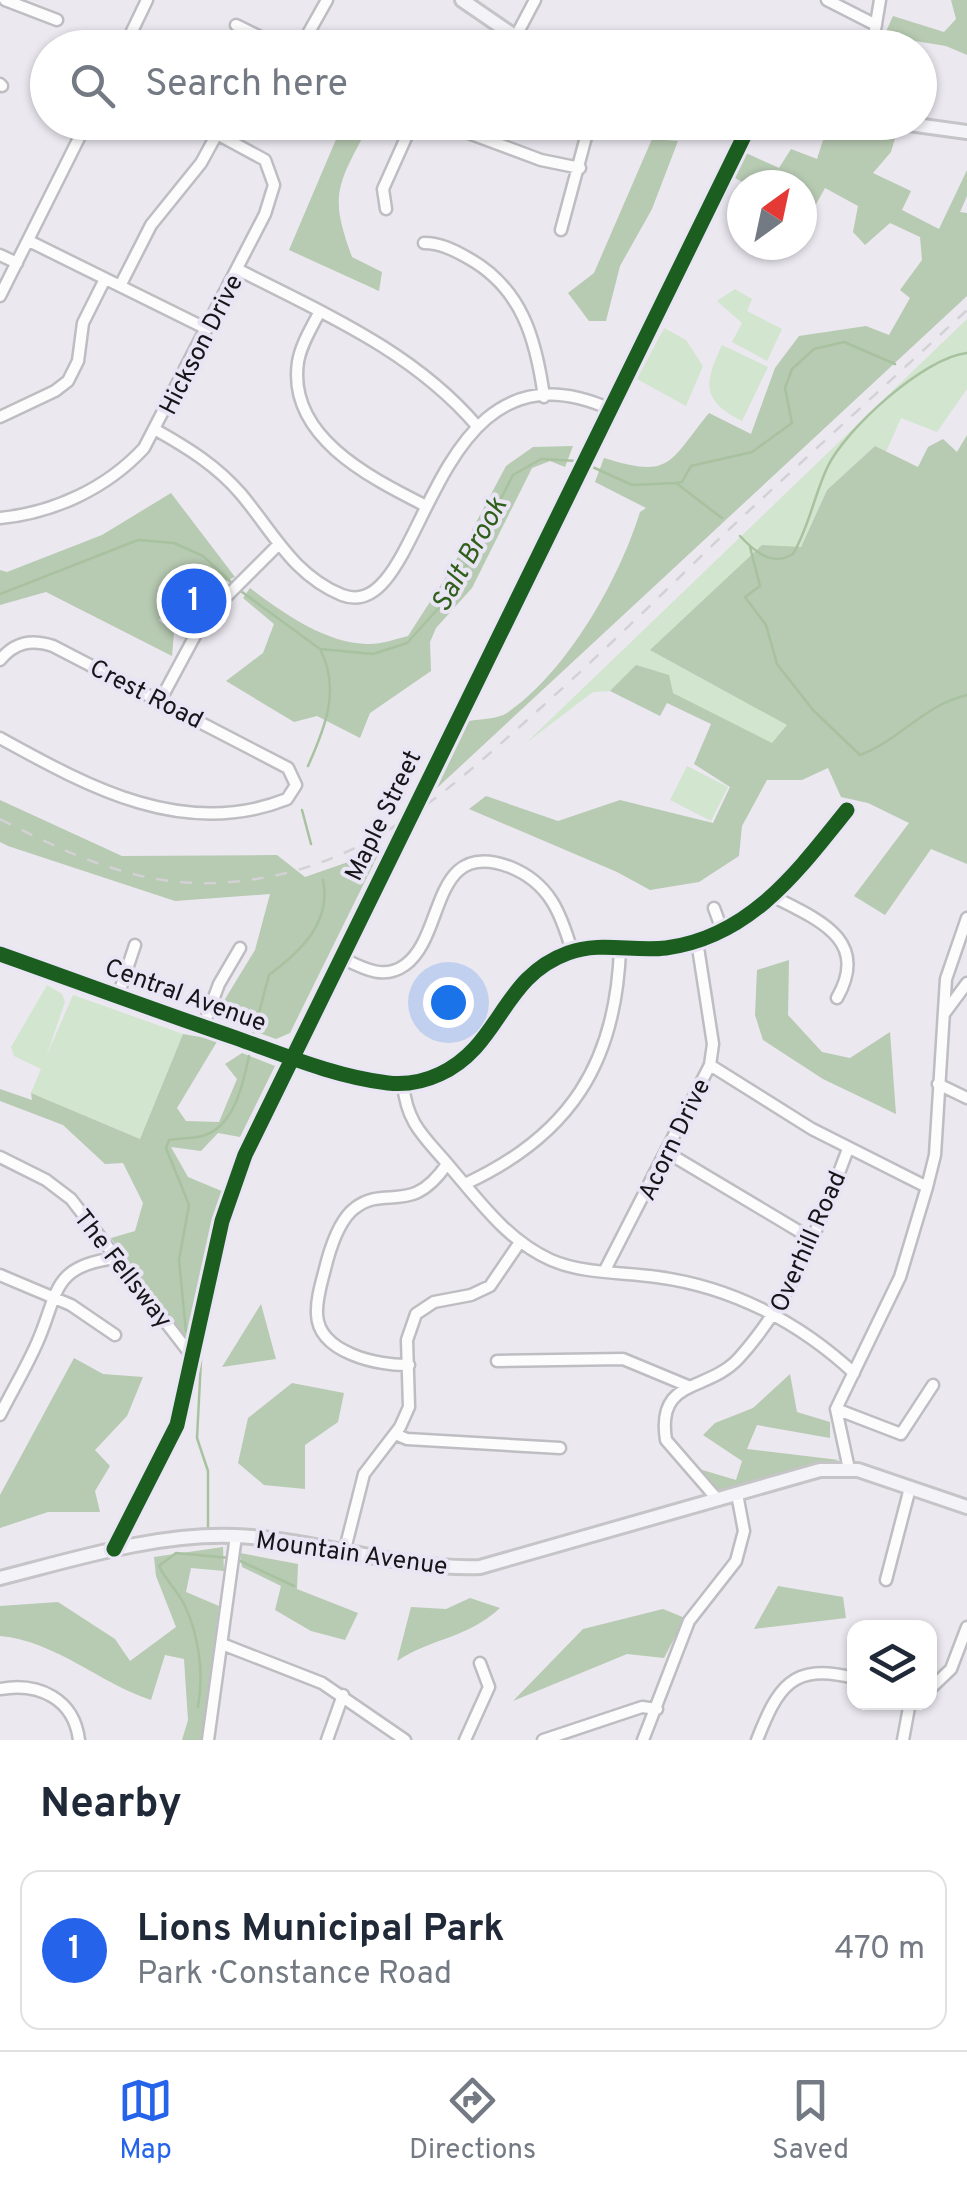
<!DOCTYPE html>
<html lang="en">
<head>
<meta charset="utf-8">
<style>
  :root { --surface:#fff; --page:#f2f2f3; --text:#1f2937; --muted:#747a83; --line:#e0e1e3; --accent:#2563eb }
  body { margin:0; font-family:Overpass,sans-serif; background:var(--page); color:var(--text) }
  .controls { position:absolute; right:30px; bottom:30px; display:grid; overflow:hidden; border-radius:20px; box-shadow:0 2px 8px #0004 }
  .controls button { width:90px; height:90px; display:grid; place-items:center; padding:0; border:0; border-bottom:2px solid var(--line); background:var(--surface); color:var(--text); font:50px sans-serif }
  .compass { position:absolute; left:727px; top:170px; width:90px; height:90px; border-radius:50%; background:var(--surface); box-shadow:0 2px 8px #0004; rotate:33deg }
  .you { position:absolute; left:448px; top:1002px; width:35px; height:35px; margin:-25px; border:8px solid #fff; border-radius:50%; background:#1a73e8; box-shadow:0 0 0 15px #1a73e833 }
  .badge { display:grid; place-items:center; width:65px; height:65px; border-radius:50%; background:var(--accent); color:#fff; font-size:32px; font-weight:700 }
  .pin { position:absolute; translate:-50% -50%; border:5px solid #fff; box-shadow:0 2px 10px #0006 }
  .list { margin:0; padding:0; list-style:none }
  h2 { display:flex; justify-content:space-between; align-items:center; height:130px; margin:0; padding:0 40px; font-size:42px }
  h2 small { font-size:32px; font-weight:400; color:var(--muted) }
  .list li { display:grid; grid-template-columns:65px 1fr auto; gap:30px; align-items:center; box-sizing:border-box; height:160px; margin:0 20px 20px; padding:0 20px; border:2px solid var(--line); border-radius:20px }
  .list b { display:block; font-size:38px; white-space:nowrap }
  .list p { margin:0; font-size:32px; white-space:nowrap; color:var(--muted) }
  .list em { font-size:32px; font-style:normal; color:var(--muted) }
  .icon { flex:none; width:55px; height:55px; fill:none; stroke:currentColor; stroke-width:2; stroke-linecap:round; stroke-linejoin:round }
  .map { position:relative; flex:none; width:967px; height:1740px; overflow:hidden }
  .search { position:absolute; background:var(--surface); box-shadow:0 2px 8px #0004; left:30px; right:30px; top:30px; height:110px; display:flex; align-items:center; gap:25px; box-sizing:border-box; padding:0 35px; border-radius:55px; color:var(--muted); font-size:38px }
  .sheet { height:310px; background:var(--surface) }
  nav { display:flex; justify-content:space-around; align-items:center; box-sizing:border-box; height:140px; border-top:2px solid var(--line); background:var(--surface); font-size:28px; color:var(--muted) }
  nav a { display:grid; justify-items:center; gap:5px }
  nav .on { color:var(--accent) }
  .map>svg:first-child { display:block }
  .green { fill:#d2e5ce }
  .forest { fill:#b7cab2 }
  .lines { fill:none; stroke-linecap:round; stroke-linejoin:round }
  .stream { stroke:#a8c2a0; stroke-width:2.5 }
  .minor-casing { stroke:#bebdc2; stroke-width:15 }
  .major-casing { stroke:#c5c4c7; stroke-width:18 }
  .minor { stroke:#fcfcfd; stroke-width:10 }
  .major { stroke:#f4f3f8; stroke-width:12 }
  .rail { stroke:#d2d1d4; stroke-width:2.5; stroke-dasharray:12 12; stroke-linecap:butt }
  .cycleway-casing { stroke:#eae5f4; stroke-width:21 }
  .cycleway { stroke:#1b5e20; stroke-width:15 }
  .labels { text-anchor:middle; stroke-width:8; stroke-linejoin:round; paint-order:stroke }
  .street-label { font-size:25px; fill:#16151a; stroke:#eae5f4 }
  .water-label { font-size:28px; font-style:italic; fill:#2f5f19; stroke:#eae5f4 }
</style>
</head>
<body>
<div class="map">
<svg width="967" height="1740" viewBox="0 0 967 1740">
  <rect width="100%" height="100%" fill="#ebe8f0"/>
  <path class="green" d="M 735,289 L 752,299 L 747,311 L 782,329 L 767,361 L 732,342 L 742,323 L 717,301 Z
    M 967,319 L 967,389 L 937,432 L 901,418 L 886,452 L 875,446 L 827,490 L 801,547 L 651,650 L 788,725 L 772,744 L 673,693 L 637,666 L 610,691 L 593,692 L 526,743 Z
    M 664,328 L 686,340 L 703,366 L 686,406 L 637,379 Z
    M 722,345 L 768,367 L 742,421 C 701,400 704,384 722,345 Z
    M 687,766 L 728,787 L 711,821 L 670,800 Z
    M 47,985 L 62,994 L 65,1002 L 46,1057 L 73,995 L 183,1034 L 140,1139 L 31,1093 L 41,1069 L 14,1056 L 11,1047 Z"/>
  <path class="forest" d="M 951,0 L 967,0 L 967,55 L 946,46 L 884,36 L 893,16 L 944,32 L 956,19 Z
    M 828,124 L 896,135 L 891,152 L 873,173 L 911,191 L 902,210 L 939,229 L 967,170 L 967,196 L 960,212 L 967,213 L 967,296 L 437,788 L 469,721 C 480,719 498,719 507,713 C 567,672 619,580 640,512 L 646,508 L 595,482 L 604,458 C 672,479 668,463 709,413 L 751,434 L 775,368 L 799,336 L 866,326 L 889,335 L 910,298 L 900,290 L 922,260 L 920,237 L 890,223 L 865,245 L 853,232 L 858,206 L 825,188 L 809,217 L 802,214 L 802,185 L 748,185 L 733,177 L 746,153 L 779,168 L 791,149 L 817,159 Z
    M 340,130 L 364,135 C 335,188 331,200 352,257 L 382,272 L 379,291 L 289,250 Z
    M 652,139 L 678,141 L 652,209 L 620,266 L 606,321 L 589,321 L 568,293 L 594,273 Z
    M 967,435 L 967,864 L 931,849 L 885,915 L 854,896 L 909,823 L 868,803 L 841,797 L 828,768 L 802,780 L 767,780 L 742,826 L 739,856 L 699,882 L 650,890 L 617,872 L 469,809 L 486,796 L 558,821 L 620,800 L 713,823 L 730,787 L 694,764 L 711,724 L 667,703 L 660,716 L 610,691 L 636,665 L 669,675 L 673,693 L 772,743 L 787,725 L 650,650 L 762,545 L 801,547 L 827,490 L 875,446 L 918,467 L 928,447 L 943,439 L 957,452 Z
    M 573,446 L 565,467 L 550,461 L 532,468 L 472,588 L 436,628 L 430,642 L 431,671 L 370,713 L 360,738 L 317,716 L 294,722 L 226,681 L 263,653 L 274,624 L 243,598 L 250,588 C 281,612 328,645 369,644 C 382,644 396,639 408,636 L 453,566 L 506,466 L 533,447 Z
    M 171,493 L 235,577 L 202,591 L 191,582 L 159,620 L 174,633 L 172,656 L 46,592 L 0,605 L 0,570 L 7,572 L 102,535 Z
    M 0,800 L 122,856 L 277,855 L 305,877 L 380,851 L 290,1033 L 276,1039 L 214,1017 L 255,950 L 270,894 L 175,901 L 8,846 L 0,842 Z
    M 789,960 L 788,1015 L 822,1052 L 850,1058 L 890,1032 L 896,1114 L 823,1079 L 763,1040 L 755,1015 L 757,970 Z
    M 183,1034 L 218,1040 L 177,1108 L 186,1121 L 219,1122 L 237,1079 L 225,1064 L 242,1053 L 275,1066 L 240,1137 L 218,1133 L 201,1151 L 171,1147 L 188,1177 L 224,1192 L 190,1344 L 111,1238 L 135,1231 L 143,1203 L 123,1163 L 105,1164 L 63,1125 L 0,1101 L 0,1089 L 32,1100 L 31,1093 L 140,1139 Z
    M 261,1304 L 276,1359 L 222,1367 Z
    M 74,1358 L 103,1374 L 143,1377 L 127,1416 L 95,1450 L 110,1466 L 95,1491 L 100,1512 L 48,1512 L 0,1528 L 0,1495 Z
    M 790,1374 L 797,1412 L 830,1422 L 830,1438 L 757,1425 L 747,1449 L 839,1460 L 722,1493 L 699,1469 L 736,1480 L 742,1461 L 703,1435 L 715,1423 L 753,1408 Z
    M 292,1383 L 344,1393 L 338,1422 L 305,1445 L 305,1489 L 264,1485 L 238,1463 L 248,1418 Z
    M 223,1547 L 224,1571 L 191,1568 L 186,1592 L 219,1606 L 201,1740 L 182,1740 L 188,1720 L 184,1659 L 165,1655 L 151,1700 C 99,1683 56,1641 0,1636 L 0,1606 L 58,1602 L 115,1639 L 130,1661 L 176,1627 L 156,1576 L 154,1557 Z
    M 240,1553 L 298,1564 L 297,1589 L 358,1613 L 345,1640 L 311,1631 L 275,1610 L 281,1586 L 242,1567 Z
    M 778,1586 L 843,1597 L 846,1618 L 754,1629 Z
    M 470,1598 L 500,1608 C 466,1639 434,1637 397,1661 L 411,1607 L 446,1609 Z
    M 663,1609 L 685,1618 L 664,1658 L 627,1654 L 513,1701 L 583,1629 Z"/>
  <g class="lines">
    <path class="stream" d="M 586,464 L 632,485 L 676,483 L 722,518
      M 676,483 L 682,482 L 691,466 L 752,452 L 792,423 L 785,388 L 792,369 L 814,349 L 844,342 L 895,364
      M 740,536 C 755,552 772,567 793,554 C 809,527 814,496 827,468 C 845,429 925,357 967,353
      M 750,547 L 760,586 L 745,597 L 766,625 L 777,664 L 813,710 L 860,755 C 900,740 924,705 967,695
      M 238,589 L 320,649 L 373,654 L 407,643 L 453,592 L 513,475 L 541,459 L 578,461
      M 0,594 L 138,540 L 174,543 L 203,556 L 233,584
      M 308,766 C 325,728 341,689 320,649
      M 302,810 L 311,844
      M 253,1035 L 269,975 C 301,951 332,922 323,880
      M 186,1332 L 179,1260 L 189,1205 L 166,1148 L 169,1140 C 180,1138 191,1139 202,1136 C 234,1128 243,1084 249,1056
      M 201,1360 L 197,1438 L 208,1471 L 208,1532
      M 238,1560 L 294,1586
      M 198,1707 C 204,1674 199,1636 185,1606 C 178,1591 166,1581 159,1566 L 176,1553 L 230,1558"/>
    <g class="minor-casing">
      <path id="minor" d="M 5,0 L 57,20
        M 827,0 L 876,25
        M 236,25 L 283,48
        M 516,36 L 535,0
        M 124,48 L 147,0
        M 300,48 L 327,0
        M 872,48 L 880,0
        M 0,84 L 2,86
        M 439,122 L 541,160 L 580,168
        M 386,209 L 383,189 L 413,122
        M 561,230 L 590,122
        M 29,241 L 207,329
        M 424,243 C 440,243 454,250 468,258 C 522,288 536,339 544,397
        M 0,255 L 17,263
        M 237,269 C 323,313 413,351 477,426
        M 120,286 L 151,225 L 201,163 L 218,132
        M 0,296 L 87,122
        M 320,311 C 312,327 301,344 298,362 C 287,437 371,478 426,506
        M 0,417 L 55,391 L 68,381 L 78,361 L 83,323 L 105,279
        M 156,430 C 188,448 217,466 241,494 C 273,532 293,575 342,595 C 428,628 424,326 610,409
        M 0,518 C 54,513 107,488 144,448 L 265,214 L 274,185 L 265,160 L 195,122
        M 0,660 C 15,642 31,639 53,646 L 288,768 L 296,785 L 287,799 C 184,840 89,787 0,738
        M 161,699 L 204,619 L 277,546
        M 774,897 C 819,920 870,940 837,998
        M 714,908 L 722,930
        M 0,954 C 79,982 157,1011 236,1038 C 284,1055 336,1077 388,1083 C 406,1085 423,1082 440,1074 C 501,1046 501,977 568,953 C 600,941 633,952 666,948 C 750,937 798,871 847,810
        M 340,957 C 361,967 383,981 405,965 C 446,936 430,837 510,867 C 550,883 561,914 572,951
        M 118,996 L 135,945
        M 944,1014 L 967,983
        M 203,1027 L 219,984 L 240,948
        M 710,1065 L 812,1129 L 927,1187
        M 403,1084 C 407,1125 425,1137 450,1167 C 480,1202 508,1241 551,1260 C 583,1274 624,1272 657,1277 C 732,1287 799,1322 854,1373
        M 938,1084 L 967,1098
        M 668,1153 L 812,1239
        M 0,1157 L 46,1180 L 71,1199 L 191,1355
        M 465,1184 C 569,1136 616,1064 620,949
        M 605,1270 L 710,1065 L 713,1044 L 697,941
        M 0,1275 L 71,1305 L 115,1335
        M 497,1361 L 623,1359 L 688,1386
        M 409,1365 C 379,1366 318,1353 317,1314 C 316,1297 323,1278 327,1261 C 332,1243 340,1219 355,1208 C 386,1184 411,1217 447,1164
        M 836,1409 L 901,1434 L 933,1385
        M 0,1415 C 12,1391 26,1368 37,1343 C 59,1294 50,1266 116,1258
        M 395,1434 L 407,1439 L 560,1448
        M 849,1469 L 836,1409 L 900,1277 L 927,1187 L 935,1155 L 946,979 L 967,918
        M 718,1500 L 666,1440 C 656,1377 707,1393 739,1358 C 794,1297 819,1225 848,1149
        M 114,1549 L 177,1425 L 222,1221 L 245,1155 L 751,122
        M 344,1553 L 364,1474 L 400,1427 L 409,1407 L 407,1340 L 416,1314 L 434,1302 L 471,1295 L 490,1286 L 520,1242
        M 886,1580 L 910,1488
        M 222,1644 L 322,1683 L 405,1740
        M 0,1689 C 39,1682 74,1699 79,1740
        M 930,1689 L 951,1669 L 967,1627
        M 208,1740 L 236,1536
        M 327,1740 L 343,1695
        M 465,1740 L 489,1687 L 480,1663
        M 543,1740 L 642,1707 L 657,1709
        M 643,1740 L 689,1621 L 736,1561 L 744,1531 L 737,1494
        M 757,1740 C 778,1687 792,1662 854,1678
        M 903,1740 L 910,1702"/>
    </g>
    <g class="major-casing">
      <path id="major" d="M 462,0 L 532,48
        M 894,122 L 967,132
        M 0,1578 C 75,1559 157,1533 235,1536 C 317,1539 397,1570 480,1567 L 820,1470 L 858,1470 L 967,1507"/>
    </g>
    <use href="#minor" class="minor"/>
    <use href="#major" class="major"/>
    <path class="rail" d="M 0,819 C 99,870 176,901 290,872 C 390,846 460,780 535,713 C 599,656 660,596 722,536 C 803,460 886,385 967,310"/>
    <g class="cycleway-casing">
      <path id="cycleway" d="M 0,954 C 79,982 157,1011 236,1038 C 284,1055 336,1077 388,1083 C 406,1085 423,1082 440,1074 C 501,1046 501,977 568,953 C 600,941 633,952 666,948 C 750,937 798,871 847,810
        M 114,1549 L 177,1425 L 222,1221 L 245,1155 L 751,122"/>
    </g>
    <use href="#cycleway" class="cycleway"/>
  </g>
  <g class="labels">
    <g class="street-label">
      <text transform="translate(200 344) rotate(-63)" y="9">Hickson Drive</text>
      <text transform="translate(147 693) rotate(27)" y="9">Crest Road</text>
      <text transform="translate(382 815) rotate(-64)" y="9">Maple Street</text>
      <text transform="translate(186 994) rotate(20)" y="9">Central Avenue</text>
      <text transform="translate(673 1139) rotate(-64)" y="9">Acorn Drive</text>
      <text transform="translate(807 1241) rotate(-66)" y="9">Overhill Road</text>
      <text transform="translate(124 1268) rotate(52)" y="9">The Fellsway</text>
      <text transform="translate(352 1552) rotate(8)" y="9">Mountain Avenue</text>
    </g>
    <g class="water-label">
      <text transform="translate(468 554) rotate(-61)" y="10">Salt Brook</text>
    </g>
  </g>
</svg>
<div class="controls">
<button><svg class="icon" aria-label="layers" viewBox="0 0 24 24"><path d="M12 4l9 5-9 5-9-5zM3 14l9 5 9-5"/></svg></button>
</div>
<svg class="compass" viewBox="-18 -18 36 36"><path d="M0-13l5 13h-10z" fill="#e53935"/><path d="M0 13l5-13h-10z" fill="#747a83"/></svg>
<div class="you"></div>
<div class="pin badge" style="left:194px;top:601px">1</div>
<div class="search"><svg class="icon" aria-label="search" viewBox="0 0 24 24"><circle cx="10" cy="10" r="6"/><path d="M15 15l6 6"/></svg>Search here</div>
</div>
<section class="sheet">
<h2>Nearby<small></small></h2>
<ul class="list">
<li><span class="badge">1</span><div><b>Lions Municipal Park</b><p>Park · Constance Road</p></div><em>470 m</em></li>
</ul>
</section>
<nav>
<a class="on"><svg class="icon" aria-label="map" viewBox="0 0 24 24"><path d="M3 6l6-2 6 2 6-2v14l-6 2-6-2-6 2zM9 4v14M15 6v14"/></svg>Map</a>
<a><svg class="icon" aria-label="directions" viewBox="0 0 24 24"><path d="M12 3l9 9-9 9-9-9zM9 14v-3h6M13 9l2 2-2 2"/></svg>Directions</a>
<a><svg class="icon" aria-label="saved" viewBox="0 0 24 24"><path d="M7 4h10v16l-5-4-5 4z"/></svg>Saved</a>
</nav>
</body>
</html>
